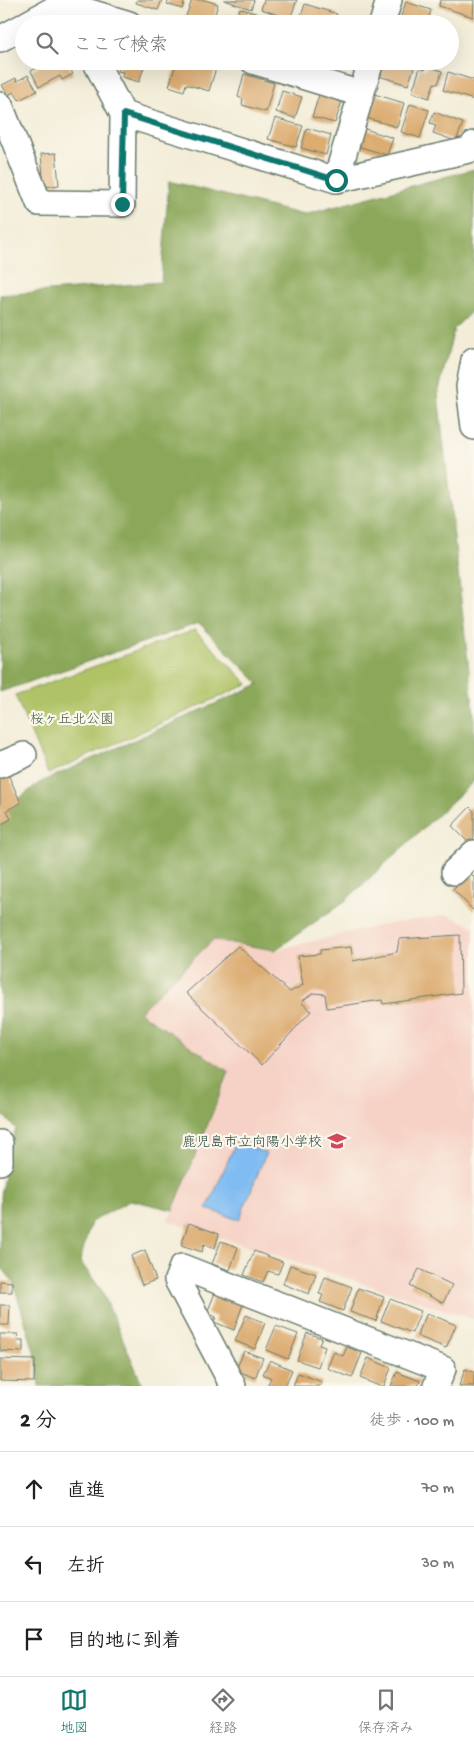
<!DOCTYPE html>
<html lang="ja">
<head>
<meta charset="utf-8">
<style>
  :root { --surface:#fff; --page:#f6f6f6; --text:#202124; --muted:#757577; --line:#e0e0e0; --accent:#0f766e }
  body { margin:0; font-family:"Gochi Hand","Klee One",sans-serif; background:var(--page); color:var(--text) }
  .stop { position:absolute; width:15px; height:15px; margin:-11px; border:4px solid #0f766e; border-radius:50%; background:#fff }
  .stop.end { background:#0f766e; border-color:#fff; box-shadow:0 1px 5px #0008 }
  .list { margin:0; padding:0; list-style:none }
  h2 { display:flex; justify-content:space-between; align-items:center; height:65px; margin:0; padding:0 20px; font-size:21px }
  h2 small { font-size:16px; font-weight:400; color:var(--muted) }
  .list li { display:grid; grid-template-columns:32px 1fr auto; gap:15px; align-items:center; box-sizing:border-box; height:75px; padding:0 20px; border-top:1px solid var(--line) }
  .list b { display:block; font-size:19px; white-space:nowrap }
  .list em { font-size:16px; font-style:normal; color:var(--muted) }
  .icon { flex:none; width:28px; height:28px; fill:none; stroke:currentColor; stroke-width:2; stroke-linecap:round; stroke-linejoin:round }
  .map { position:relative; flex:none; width:474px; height:1386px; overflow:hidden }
  .search { position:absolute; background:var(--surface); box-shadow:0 5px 20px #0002; left:15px; right:15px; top:15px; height:55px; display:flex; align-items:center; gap:12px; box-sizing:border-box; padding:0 18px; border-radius:28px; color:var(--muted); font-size:19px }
  .sheet { height:290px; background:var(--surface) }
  nav { display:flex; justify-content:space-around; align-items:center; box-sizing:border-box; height:70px; border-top:1px solid var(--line); background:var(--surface); font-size:14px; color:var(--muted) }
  nav a { display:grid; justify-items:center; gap:2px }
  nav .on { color:var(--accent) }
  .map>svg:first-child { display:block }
  .built { fill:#f6d1c5 }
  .green { fill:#afc265; stroke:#67804c }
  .forest { fill:#8ba85a; stroke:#557247 }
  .water { fill:#80bcf2; stroke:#507c93 }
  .building { fill:#dcac71 }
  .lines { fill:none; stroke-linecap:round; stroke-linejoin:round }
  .minor-casing { stroke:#697b6d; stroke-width:28 }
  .minor { stroke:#fff; stroke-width:25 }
  .route { stroke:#0f766e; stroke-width:6 }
  .labels { text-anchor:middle; stroke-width:4.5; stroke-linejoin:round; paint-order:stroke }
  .park-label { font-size:14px; fill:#435e40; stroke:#fbf7ec }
  .poi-label { font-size:14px; fill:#1f3d34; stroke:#fbf7ec; text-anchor:end }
</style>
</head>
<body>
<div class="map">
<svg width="474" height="1386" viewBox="0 0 474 1386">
  <rect width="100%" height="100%" fill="#fbf7ec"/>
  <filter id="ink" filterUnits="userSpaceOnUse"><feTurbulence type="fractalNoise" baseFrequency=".02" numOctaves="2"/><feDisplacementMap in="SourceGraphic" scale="10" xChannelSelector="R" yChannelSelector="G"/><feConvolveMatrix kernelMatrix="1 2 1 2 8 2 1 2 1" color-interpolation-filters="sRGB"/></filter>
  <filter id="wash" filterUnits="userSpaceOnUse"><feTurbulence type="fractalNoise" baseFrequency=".0096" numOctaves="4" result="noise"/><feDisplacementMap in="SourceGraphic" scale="20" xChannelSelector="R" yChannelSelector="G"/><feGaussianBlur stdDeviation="1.12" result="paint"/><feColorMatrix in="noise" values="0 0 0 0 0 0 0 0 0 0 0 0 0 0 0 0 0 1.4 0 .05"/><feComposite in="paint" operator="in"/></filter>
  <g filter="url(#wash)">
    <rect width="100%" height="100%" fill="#f3edd8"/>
    <path class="built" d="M 448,915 L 474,927 L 474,1319 L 168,1221 L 229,1072 L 139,1012 L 213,940 L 275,950 L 382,925 Z"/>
    <path class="green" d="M 195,630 L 248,684 L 48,774 L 15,695 Z"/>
    <path class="forest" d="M 474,169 L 474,309 L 454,329 L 438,394 L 474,715 L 474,781 L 345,901 L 275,950 L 213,940 L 139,1012 L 229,1072 L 173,1210 L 131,1200 L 91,1222 L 80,1261 L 102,1291 L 143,1386 L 39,1386 L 37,1361 L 13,1282 L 0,1265 L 0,1205 L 7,1150 L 16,1129 L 0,1112 L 0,814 L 39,783 L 259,684 L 199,623 L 0,692 L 0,295 L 161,282 L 169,181 L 304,215 Z"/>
    <path class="water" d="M 236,1142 L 266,1153 L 239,1220 L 207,1209 Z"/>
    <g id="blocks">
      <path class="building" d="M 137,0 L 162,0 L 158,10 L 136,3 Z
        M 169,0 L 185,0 L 182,9 L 167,4 Z
        M 192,0 L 205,0 L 218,4 L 212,24 L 186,16 Z
        M 224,0 L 254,0 L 251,9 Z
        M 264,0 L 297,0 L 290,19 L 261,9 Z
        M 440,0 L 474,0 L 473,17 L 439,6 Z
        M 406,2 L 431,10 L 427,24 L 416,24 L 400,19 Z
        M 305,4 L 337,14 L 334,24 L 304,24 L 299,22 Z
        M 240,8 L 270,18 L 268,24 L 224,24 L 227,14 L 237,17 Z
        M 49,61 L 66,61 L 73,74 L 62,80 L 60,76 L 39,87 L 31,71 Z
        M 121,61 L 146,61 L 139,82 L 122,77 L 123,72 L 118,71 Z
        M 177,61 L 203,61 L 217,65 L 209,91 L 186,84 L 184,91 L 169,86 Z
        M 325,61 L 358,61 L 354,71 Z
        M 384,61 L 392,61 L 414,68 L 408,85 L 379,76 Z
        M 427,66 L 442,71 L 438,84 L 434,83 L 429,98 L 412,92 L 420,68 L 425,70 Z
        M 448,72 L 474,80 L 474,100 L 443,90 Z
        M 244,74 L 274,83 L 266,112 L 242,105 L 243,99 L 238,97 Z
        M 28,75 L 37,91 L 19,100 L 14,92 L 8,95 L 2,85 L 16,78 L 17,81 Z
        M 282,91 L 302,97 L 295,118 L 276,112 Z
        M 374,94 L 404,103 L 397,127 L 366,118 Z
        M 319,95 L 342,101 L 335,123 L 312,117 Z
        M 410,104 L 429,110 L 420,138 L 401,132 Z
        M 434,112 L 463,123 L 456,141 L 433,133 L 436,125 L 430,123 Z
        M 275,118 L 303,126 L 296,147 L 268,139 Z
        M 307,128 L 331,135 L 326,155 L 301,148 Z
        M 362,128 L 393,138 L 387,155 L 357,146 Z
        M 56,153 L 59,185 L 44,187 L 41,154 Z
        M 8,774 L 21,803 L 7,810 L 11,819 L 0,825 L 0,778 Z
        M 470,807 L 474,811 L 474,838 L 469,843 L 452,826 Z
        M 470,873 L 474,877 L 474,911 L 453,889 Z
        M 460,935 L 461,993 L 383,1004 L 382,1000 L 327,1008 L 325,994 L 313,993 L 301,1002 L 311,1011 L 262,1065 L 186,993 L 238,946 L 290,992 L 303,985 L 298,956 L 320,954 L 320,950 L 351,947 L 353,961 L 397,952 L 399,939 Z
        M 189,1223 L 219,1234 L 215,1248 L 204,1244 L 202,1252 L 181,1245 Z
        M 221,1241 L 238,1247 L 230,1270 L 212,1264 Z
        M 145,1250 L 156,1280 L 142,1285 L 131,1256 Z
        M 254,1251 L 283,1262 L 278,1274 L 268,1271 L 263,1282 L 244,1275 Z
        M 290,1265 L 316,1274 L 309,1294 L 283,1284 Z
        M 419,1269 L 452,1285 L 443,1303 L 410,1286 Z
        M 325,1277 L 352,1287 L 343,1311 L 320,1302 L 323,1295 L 319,1294 Z
        M 0,1281 L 12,1282 L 12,1292 L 0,1292 Z
        M 358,1288 L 384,1297 L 376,1321 L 350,1312 Z
        M 215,1293 L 243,1304 L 234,1330 L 214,1322 L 216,1317 L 207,1313 Z
        M 390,1299 L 421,1311 L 412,1333 L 381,1321 Z
        M 0,1305 L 10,1305 L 9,1325 L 0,1325 Z
        M 427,1313 L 456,1325 L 446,1348 L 417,1336 Z
        M 246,1315 L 265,1323 L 255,1349 L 235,1341 Z
        M 276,1326 L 298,1334 L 288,1359 L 266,1350 Z
        M 307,1333 L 322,1338 L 319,1345 L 325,1347 L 318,1367 L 297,1360 Z
        M 0,1334 L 18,1334 L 17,1340 L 23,1340 L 23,1352 L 0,1351 Z
        M 347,1347 L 362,1353 L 352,1378 L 327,1368 L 334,1352 L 343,1356 Z
        M 244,1351 L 263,1358 L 255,1378 L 236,1370 Z
        M 368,1358 L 391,1368 L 384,1386 L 379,1386 L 360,1378 Z
        M 0,1359 L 35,1360 L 34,1382 L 0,1381 Z
        M 270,1360 L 292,1370 L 285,1386 L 267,1386 L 271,1378 L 263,1374 Z
        M 465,1369 L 474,1372 L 474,1386 L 459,1386 Z
        M 397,1372 L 420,1381 L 418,1386 L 391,1386 Z
        M 298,1373 L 322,1382 L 320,1386 L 293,1386 Z"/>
    </g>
  </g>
  <g filter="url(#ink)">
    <use href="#blocks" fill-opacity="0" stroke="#697b6d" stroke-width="1"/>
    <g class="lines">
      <g class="minor-casing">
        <path id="minor" d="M 27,24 L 63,4 L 129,24
          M 382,24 L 389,0
          M 0,39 L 24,26
          M 95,61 L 123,114 L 336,180 L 473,149 L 474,144
          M 253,61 L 361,94
          M 0,105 L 39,203 L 122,204 L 123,114
          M 336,180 L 371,61
          M 474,360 L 469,387 L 474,427
          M 0,765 L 24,755
          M 454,872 L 474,853
          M 0,1143 L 0,1162
          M 233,1386 L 177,1280 L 182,1267 L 443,1369 L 436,1386"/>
      </g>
      <use href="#minor" class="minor"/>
    </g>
  </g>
  <g class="lines" filter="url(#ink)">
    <path class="route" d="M 122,204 L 124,114 L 336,180"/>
  </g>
  <defs>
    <g id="school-bare" transform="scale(1.5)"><path d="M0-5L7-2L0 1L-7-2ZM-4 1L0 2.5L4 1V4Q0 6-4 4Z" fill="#d1495b" stroke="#fbf7ec" stroke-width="2.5" paint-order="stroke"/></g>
  </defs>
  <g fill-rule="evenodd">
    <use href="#school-bare" x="337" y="1141"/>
  </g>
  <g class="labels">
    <g class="park-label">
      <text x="72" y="723">桜ヶ丘北公園</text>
    </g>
    <g class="poi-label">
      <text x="322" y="1146">鹿児島市立向陽小学校</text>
    </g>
  </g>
</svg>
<div class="stop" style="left:336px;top:180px"></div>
<div class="stop end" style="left:122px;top:204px"></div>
<div class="search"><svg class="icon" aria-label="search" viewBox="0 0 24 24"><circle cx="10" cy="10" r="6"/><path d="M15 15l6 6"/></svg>ここで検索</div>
</div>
<section class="sheet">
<h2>2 分<small>徒歩 · 100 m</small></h2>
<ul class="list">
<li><svg class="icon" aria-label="ahead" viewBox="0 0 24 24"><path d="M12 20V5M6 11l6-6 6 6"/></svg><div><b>直進</b></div><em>70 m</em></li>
<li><svg class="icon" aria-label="left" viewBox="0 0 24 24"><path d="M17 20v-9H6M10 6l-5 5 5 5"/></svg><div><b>左折</b></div><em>30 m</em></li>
<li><svg class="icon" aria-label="arrive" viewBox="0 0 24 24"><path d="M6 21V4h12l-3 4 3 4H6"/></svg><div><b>目的地に到着</b></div></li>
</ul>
</section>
<nav>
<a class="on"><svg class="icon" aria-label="map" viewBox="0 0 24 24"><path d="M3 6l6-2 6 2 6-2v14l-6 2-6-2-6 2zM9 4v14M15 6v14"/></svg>地図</a>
<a><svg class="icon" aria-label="directions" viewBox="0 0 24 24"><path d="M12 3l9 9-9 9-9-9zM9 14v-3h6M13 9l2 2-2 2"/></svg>経路</a>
<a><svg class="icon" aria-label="saved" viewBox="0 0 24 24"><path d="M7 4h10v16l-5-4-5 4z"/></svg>保存済み</a>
</nav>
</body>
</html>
